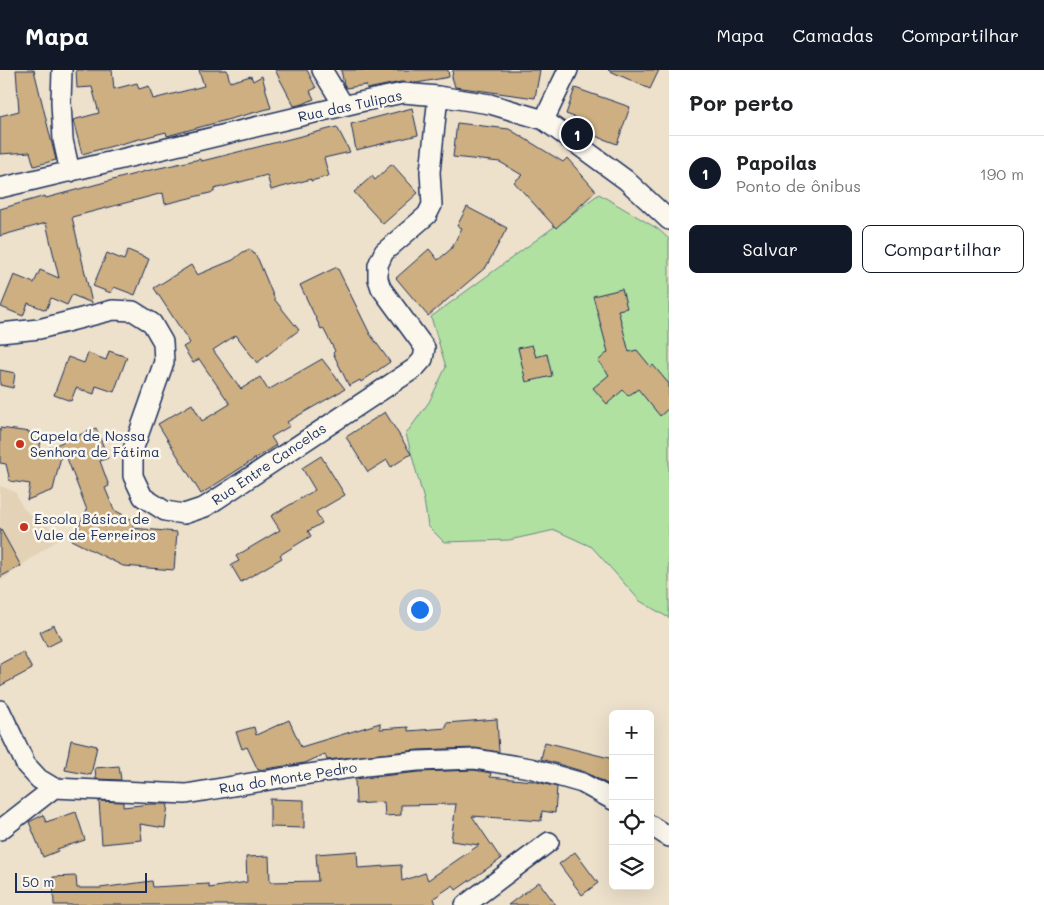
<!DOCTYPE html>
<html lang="pt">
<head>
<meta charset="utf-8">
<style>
  :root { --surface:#fff; --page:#f2f2f2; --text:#202124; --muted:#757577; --line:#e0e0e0; --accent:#111827 }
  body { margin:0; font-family:Mali,sans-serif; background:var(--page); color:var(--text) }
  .controls { position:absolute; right:15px; bottom:15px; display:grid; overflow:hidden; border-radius:8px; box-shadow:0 5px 20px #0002 }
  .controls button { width:45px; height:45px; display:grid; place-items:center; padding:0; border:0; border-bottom:1px solid var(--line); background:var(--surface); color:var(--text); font:25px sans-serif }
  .scale { position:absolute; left:15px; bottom:12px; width:132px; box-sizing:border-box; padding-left:5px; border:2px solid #1b2f5e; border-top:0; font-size:14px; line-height:18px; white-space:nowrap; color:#1b2f5e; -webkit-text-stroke:4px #fbf7ec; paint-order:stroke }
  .you { position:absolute; left:419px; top:539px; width:18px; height:18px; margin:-12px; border:4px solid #fff; border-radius:50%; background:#1a73e8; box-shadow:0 0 0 8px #1a73e833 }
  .badge { display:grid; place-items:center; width:32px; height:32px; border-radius:50%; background:var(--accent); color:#fff; font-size:16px; font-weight:700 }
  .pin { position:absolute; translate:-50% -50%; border:2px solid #fff; box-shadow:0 1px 5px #0006 }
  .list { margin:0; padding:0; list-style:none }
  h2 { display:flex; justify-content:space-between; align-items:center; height:65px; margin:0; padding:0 20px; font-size:21px }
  h2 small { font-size:16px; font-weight:400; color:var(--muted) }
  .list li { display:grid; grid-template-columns:32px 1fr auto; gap:15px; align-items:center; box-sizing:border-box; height:75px; padding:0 20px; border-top:1px solid var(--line) }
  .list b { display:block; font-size:19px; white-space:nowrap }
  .list p { margin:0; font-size:16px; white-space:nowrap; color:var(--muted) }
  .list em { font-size:16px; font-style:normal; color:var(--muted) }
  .actions { display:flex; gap:10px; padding:15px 20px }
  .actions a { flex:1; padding:11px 0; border:1px solid var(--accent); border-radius:8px; text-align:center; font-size:18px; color:var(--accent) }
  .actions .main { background:var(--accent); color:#fff }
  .icon { flex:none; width:28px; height:28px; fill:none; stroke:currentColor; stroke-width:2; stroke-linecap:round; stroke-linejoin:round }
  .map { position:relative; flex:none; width:669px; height:835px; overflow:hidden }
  header { display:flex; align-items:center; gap:30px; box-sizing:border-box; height:70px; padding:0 25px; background:var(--accent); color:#fff }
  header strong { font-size:24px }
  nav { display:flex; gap:28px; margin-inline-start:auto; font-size:18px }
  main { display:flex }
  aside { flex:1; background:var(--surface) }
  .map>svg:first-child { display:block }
  .built { fill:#e3d2b6 }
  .green { fill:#b0e1a1; stroke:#668880 }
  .building { fill:#cdaf81; stroke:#1b2f5e }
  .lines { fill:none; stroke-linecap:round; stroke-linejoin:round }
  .street-casing { stroke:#1b2f5e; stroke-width:22 }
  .street { stroke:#fbf7ec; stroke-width:19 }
  .poi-dot { fill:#c8321e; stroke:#fbf7ec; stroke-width:2 }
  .labels { text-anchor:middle; stroke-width:5; stroke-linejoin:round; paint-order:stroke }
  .street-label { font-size:14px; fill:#1b2f5e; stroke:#fbf7ec }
  .poi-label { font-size:14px; fill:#1b2f5e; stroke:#fbf7ec; text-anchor:start }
</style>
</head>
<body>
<header>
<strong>Mapa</strong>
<nav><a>Mapa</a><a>Camadas</a><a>Compartilhar</a></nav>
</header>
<main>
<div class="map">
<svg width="669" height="835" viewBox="0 0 669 835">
  <rect width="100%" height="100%" fill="#ede1cc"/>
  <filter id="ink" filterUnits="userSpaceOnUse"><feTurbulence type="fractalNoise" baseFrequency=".02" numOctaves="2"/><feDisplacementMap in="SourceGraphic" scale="10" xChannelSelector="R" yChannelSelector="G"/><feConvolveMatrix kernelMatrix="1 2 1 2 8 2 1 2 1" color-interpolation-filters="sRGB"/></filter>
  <g filter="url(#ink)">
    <path class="built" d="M 0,416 L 15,422 L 23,438 L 33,447 L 63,466 L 0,511 Z"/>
    <path class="green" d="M 599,124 L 658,159 L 669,169 L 669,548 L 640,531 L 592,477 L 555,460 L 509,470 L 444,472 L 428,456 L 424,430 L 406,364 L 429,332 L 446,297 L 431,247 Z"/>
    <path class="building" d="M 16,0 L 34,0 L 56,90 L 34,96 L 30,82 L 0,84 L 0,46 L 19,41 Z
      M 76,0 L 112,0 L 114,19 L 137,13 L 139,19 L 149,16 L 153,29 L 204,16 L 199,0 L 227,0 L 230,12 L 251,6 L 253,11 L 262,6 L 271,38 L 167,66 L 166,62 L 82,84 L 73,50 L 99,43 L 92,17 L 77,18 Z
      M 275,0 L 307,0 L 316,18 L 310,21 L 314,29 L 303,34 L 294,36 Z
      M 341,0 L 448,0 L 449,7 L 417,13 L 401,12 L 367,19 L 366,15 L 346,18 L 344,14 Z
      M 453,0 L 540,0 L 535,28 L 455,17 L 452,7 Z
      M 608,0 L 659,0 L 650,19 Z
      M 575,18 L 630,37 L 617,74 L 582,61 L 585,51 L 566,44 Z
      M 412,38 L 418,65 L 356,80 L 351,54 Z
      M 457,53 L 509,59 L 563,92 L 567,88 L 596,121 L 556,158 L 514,112 L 522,105 L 500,92 L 453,87 Z
      M 337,57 L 350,82 L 324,88 L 329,106 L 311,111 L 311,109 L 271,120 L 267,105 L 214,119 L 214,122 L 165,134 L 163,123 L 72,147 L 92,233 L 72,225 L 67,235 L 51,228 L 46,240 L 28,233 L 23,246 L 1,237 L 14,205 L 34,213 L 40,200 L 59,208 L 46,153 L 0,166 L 0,139 L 45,126 L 46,128 L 146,101 L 200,89 L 201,91 L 206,90 Z
      M 392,94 L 418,123 L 383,154 L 354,122 L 372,106 L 375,110 Z
      M 467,137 L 507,158 L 486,197 L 428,246 L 396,208 L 429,179 L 438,190 L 451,179 L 462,158 L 457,156 Z
      M 250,179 L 258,189 L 275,230 L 299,260 L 257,293 L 236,265 L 213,280 L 241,319 L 260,307 L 268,320 L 322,289 L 345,319 L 287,352 L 290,356 L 271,367 L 276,375 L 201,424 L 158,354 L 192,334 L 202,351 L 230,334 L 199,289 L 193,293 L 183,277 L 190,273 L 154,218 L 191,195 L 197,205 L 233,190 L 243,182 Z
      M 128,180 L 149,189 L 135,225 L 114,217 L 111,223 L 93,216 L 107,183 L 124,190 Z
      M 337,197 L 370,264 L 390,292 L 361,312 L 360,310 L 349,316 L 333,283 L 335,281 L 323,258 L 321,259 L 300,215 Z
      M 622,219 L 627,238 L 618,240 L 629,282 L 637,280 L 651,297 L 653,295 L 669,314 L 669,338 L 660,346 L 638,319 L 628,326 L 623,320 L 607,334 L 593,318 L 609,305 L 598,291 L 608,282 L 593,226 Z
      M 532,275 L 536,287 L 547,284 L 552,306 L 526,312 L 518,278 Z
      M 109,281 L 127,287 L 114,322 L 96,316 L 94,324 L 76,318 L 71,331 L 54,325 L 68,287 L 84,293 L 88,283 L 106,290 Z
      M 0,300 L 15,303 L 13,318 L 0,315 Z
      M 385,342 L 411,384 L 391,397 L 387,390 L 368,402 L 346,367 Z
      M 0,358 L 30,362 L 29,368 L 41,370 L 39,382 L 96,358 L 108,388 L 100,391 L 109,416 L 105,418 L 114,440 L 135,451 L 132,458 L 177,462 L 174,500 L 123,496 L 71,470 L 87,440 L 63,378 L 53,420 L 27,430 L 30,414 L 10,411 L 6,394 L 0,393 Z
      M 321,386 L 345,425 L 316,442 L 322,453 L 308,461 L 311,466 L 280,485 L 282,488 L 241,512 L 231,495 L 239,491 L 236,486 L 280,460 L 271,446 L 315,420 L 302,398 Z
      M 0,458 L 21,496 L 0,507 Z
      M 54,555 L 61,570 L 47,577 L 40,562 Z
      M 23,582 L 32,599 L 0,616 L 0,594 Z
      M 497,649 L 499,682 L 475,678 L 418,680 L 327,690 L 325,684 L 305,693 L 258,700 L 247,677 L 242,679 L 236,662 L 254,657 L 256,665 L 289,650 L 301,677 L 380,653 L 380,659 L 408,657 L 408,661 L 446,658 L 446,653 Z
      M 71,670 L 97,676 L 91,705 L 65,700 Z
      M 545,672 L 613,689 L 613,717 L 585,702 L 541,689 Z
      M 119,696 L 121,710 L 96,709 L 95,698 Z
      M 474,700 L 491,703 L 490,707 L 533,711 L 557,717 L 555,743 L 542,741 L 541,751 L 472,746 L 501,789 L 456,820 L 453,815 L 434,828 L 436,835 L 54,835 L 53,807 L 76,806 L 77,818 L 100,818 L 152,811 L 153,817 L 209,814 L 209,818 L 247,812 L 246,787 L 269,786 L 270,812 L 318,811 L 316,784 L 357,781 L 358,798 L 401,795 L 402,811 L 425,803 L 428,810 L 479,775 L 451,771 L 456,734 L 401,735 L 401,745 L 385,746 L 384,732 L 356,734 L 355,709 L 419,702 Z
      M 270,729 L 304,730 L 304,758 L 270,757 Z
      M 99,731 L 123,732 L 123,737 L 150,734 L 168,734 L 165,758 L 140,754 L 142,770 L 102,774 Z
      M 76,742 L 85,770 L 57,779 L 58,781 L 43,787 L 29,752 L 43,745 L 46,752 Z
      M 575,782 L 598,813 L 582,825 L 559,794 Z
      M 539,812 L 556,835 L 508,835 Z"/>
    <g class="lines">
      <g class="street-casing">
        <path id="street" d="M 62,0 L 61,32 L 63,70 L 70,102
          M 322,0 L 344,36
          M 544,50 L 568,0
          M 0,118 L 360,32 L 403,23 L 438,26 L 490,34 L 544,50 L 626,110 L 669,150
          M 0,263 L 39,259 L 113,240 L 133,241 L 152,253 L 163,272 L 164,292 L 133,380 L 133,406 L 143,427 L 165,441 L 184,444 L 205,437 L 415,298 L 423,289 L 425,278 L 381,218 L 378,209 L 378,195 L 384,182 L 427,145 L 432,135 L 430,102 L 438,26
          M 0,640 L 26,695 L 39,709 L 54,718 L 186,724 L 281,708 L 365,696 L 418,691 L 475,689 L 530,698 L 582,713 L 613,730
          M 650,755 L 669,767
          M 0,760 L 54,718
          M 465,835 L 549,772"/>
      </g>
      <use href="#street" class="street"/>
    </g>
  </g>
  <g class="poi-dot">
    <circle cx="20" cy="374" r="5"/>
    <circle cx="24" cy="457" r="5"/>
  </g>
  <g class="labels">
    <g class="street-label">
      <text transform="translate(350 36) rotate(-12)" y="5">Rua das Tulipas</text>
      <text transform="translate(269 394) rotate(-34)" y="5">Rua Entre Cancelas</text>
      <text transform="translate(288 708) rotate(-9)" y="5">Rua do Monte Pedro</text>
    </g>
    <g class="poi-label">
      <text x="30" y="371">Capela de Nossa<tspan x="30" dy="16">Senhora de Fátima</tspan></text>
      <text x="34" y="454">Escola Básica de<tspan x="34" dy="16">Vale de Ferreiros</tspan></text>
    </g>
  </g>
</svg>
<div class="controls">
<button>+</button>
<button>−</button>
<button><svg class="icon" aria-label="locate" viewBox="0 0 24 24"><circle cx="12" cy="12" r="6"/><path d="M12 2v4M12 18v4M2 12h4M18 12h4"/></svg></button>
<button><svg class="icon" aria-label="layers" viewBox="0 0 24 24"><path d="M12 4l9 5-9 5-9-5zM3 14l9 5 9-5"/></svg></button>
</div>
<div class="scale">50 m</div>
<div class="you"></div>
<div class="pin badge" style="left:577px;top:64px">1</div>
</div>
<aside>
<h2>Por perto<small></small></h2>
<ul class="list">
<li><span class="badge">1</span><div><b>Papoilas</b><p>Ponto de ônibus</p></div><em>190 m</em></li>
</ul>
<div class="actions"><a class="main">Salvar</a><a>Compartilhar</a></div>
</aside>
</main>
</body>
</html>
